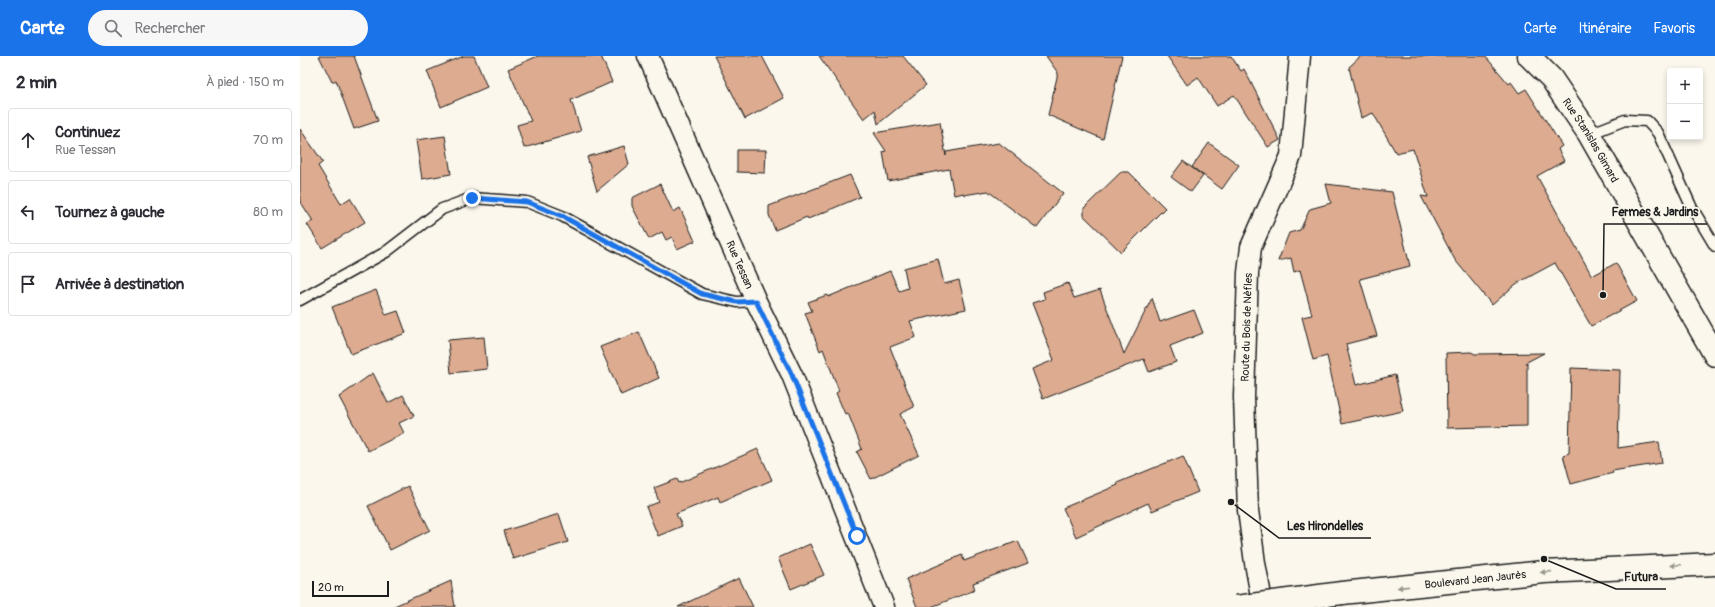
<!DOCTYPE html>
<html lang="fr">
<head>
<meta charset="utf-8">
<style>
  :root { --surface:#fff; --page:#f7f7f7; --text:#2b2b33; --muted:#7c7c81; --line:#e1e1e2; --accent:#1a73e8 }
  body { margin:0; font-family:Pangolin,sans-serif; background:var(--page); color:var(--text) }
  .controls { position:absolute; right:12px; top:12px; display:grid; overflow:hidden; border-radius:4px; box-shadow:0 2px 6px #0003 }
  .controls button { width:36px; height:36px; display:grid; place-items:center; padding:0; border:0; border-bottom:1px solid var(--line); background:var(--surface); color:var(--text); font:20px sans-serif }
  .scale { position:absolute; left:12px; bottom:10px; width:77px; box-sizing:border-box; padding-left:4px; border:2px solid #1c1c1c; border-top:0; font-size:11px; line-height:14px; white-space:nowrap; color:#1c1c1c; -webkit-text-stroke:3px #fbf7ec; paint-order:stroke }
  .stop { position:absolute; width:12px; height:12px; margin:-9px; border:3px solid #1a73e8; border-radius:50%; background:#fff }
  .stop.end { background:#1a73e8; border-color:#fff; box-shadow:0 1px 4px #0008 }
  .list { margin:0; padding:0; list-style:none }
  h2 { display:flex; justify-content:space-between; align-items:center; height:52px; margin:0; padding:0 16px; font-size:17px }
  h2 small { font-size:13px; font-weight:400; color:var(--muted) }
  .list li { display:grid; grid-template-columns:26px 1fr auto; gap:12px; align-items:center; box-sizing:border-box; height:64px; margin:0 8px 8px; padding:0 8px; border:1px solid var(--line); border-radius:4px }
  .list b { display:block; font-size:15px; white-space:nowrap }
  .list p { margin:0; font-size:13px; white-space:nowrap; color:var(--muted) }
  .list em { font-size:13px; font-style:normal; color:var(--muted) }
  .icon { flex:none; width:22px; height:22px; fill:none; stroke:currentColor; stroke-width:2; stroke-linecap:round; stroke-linejoin:round }
  .map { position:relative; flex:none; width:1415px; height:551px; overflow:hidden }
  header { display:flex; align-items:center; gap:24px; box-sizing:border-box; height:56px; padding:0 20px; background:var(--accent); color:#fff }
  header strong { font-size:19px }
  nav { display:flex; gap:22px; margin-inline-start:auto; font-size:14px }
  .search { width:280px; height:36px; background:var(--page); display:flex; align-items:center; gap:10px; box-sizing:border-box; padding:0 14px; border-radius:22px; color:var(--muted); font-size:15px }
  main { display:flex }
  aside { flex:1; background:var(--surface) }
  .map>svg:first-child { display:block }
  .building { fill:#ddab90; stroke:#1c1c1c }
  .lines { fill:none; stroke-linecap:round; stroke-linejoin:round }
  .lane-casing { stroke:#1c1c1c; stroke-width:13 }
  .street-casing { stroke:#1c1c1c; stroke-width:23 }
  .secondary-casing { stroke:#1c1c1c; stroke-width:25 }
  .primary-casing { stroke:#1c1c1c; stroke-width:25 }
  .lane { stroke:#fbf7ec; stroke-width:10 }
  .street { stroke:#fbf7ec; stroke-width:20 }
  .secondary { stroke:#fbf7ec; stroke-width:22 }
  .primary { stroke:#fbf7ec; stroke-width:22 }
  .primary-bridge-casing { stroke:#1c1c1c; stroke-width:25; stroke-linecap:butt }
  .primary-bridge { stroke:#fbf7ec; stroke-width:22 }
  .oneway { fill:#97948e }
  .route { stroke:#1a73e8; stroke-width:5 }
  .labels { text-anchor:middle; stroke-width:3.5; stroke-linejoin:round; paint-order:stroke }
  .street-label { font-size:11px; fill:#1c1c1c; stroke:#fbf7ec }
  .leader { fill:none; stroke:#1c1c1c; stroke-width:1.5 }
  .callout-dot { fill:#1c1c1c; stroke:#fbf7ec; stroke-width:1.5 }
  .callout-label { font-size:12px; text-anchor:middle; font-weight:bold; fill:#1c1c1c; stroke:#fbf7ec; stroke-width:3.5; stroke-linejoin:round; paint-order:stroke }
</style>
</head>
<body>
<header>
<strong>Carte</strong>
<div class="search"><svg class="icon" aria-label="search" viewBox="0 0 24 24"><circle cx="10" cy="10" r="6"/><path d="M15 15l6 6"/></svg>Rechercher</div>
<nav><a>Carte</a><a>Itinéraire</a><a>Favoris</a></nav>
</header>
<main>
<aside>
<h2>2 min<small>À pied · 150 m</small></h2>
<ul class="list">
<li><svg class="icon" aria-label="ahead" viewBox="0 0 24 24"><path d="M12 20V5M6 11l6-6 6 6"/></svg><div><b>Continuez</b><p>Rue Tessan</p></div><em>70 m</em></li>
<li><svg class="icon" aria-label="left" viewBox="0 0 24 24"><path d="M17 20v-9H6M10 6l-5 5 5 5"/></svg><div><b>Tournez à gauche</b></div><em>80 m</em></li>
<li><svg class="icon" aria-label="arrive" viewBox="0 0 24 24"><path d="M6 21V4h12l-3 4 3 4H6"/></svg><div><b>Arrivée à destination</b></div></li>
</ul>
</aside>
<div class="map">
<svg width="1415" height="551" viewBox="0 0 1415 551">
  <rect width="100%" height="100%" fill="#fbf7ec"/>
  <filter id="ink" filterUnits="userSpaceOnUse"><feTurbulence type="fractalNoise" baseFrequency=".025" numOctaves="2"/><feDisplacementMap in="SourceGraphic" scale="8" xChannelSelector="R" yChannelSelector="G"/><feConvolveMatrix kernelMatrix="1 2 1 2 8 2 1 2 1" color-interpolation-filters="sRGB"/></filter>
  <g filter="url(#ink)">
    <path class="building" d="M 19,0 L 54,0 L 78,65 L 54,73 L 36,24 L 32,26 Z
      M 164,0 L 174,0 L 187,31 L 141,51 L 127,15 Z
      M 238,0 L 301,0 L 312,26 L 271,44 L 281,75 L 224,92 L 217,69 L 231,65 L 208,13 Z
      M 414,0 L 462,0 L 484,42 L 445,63 Z
      M 519,0 L 603,0 L 626,29 L 578,68 L 575,54 L 564,63 Z
      M 746,0 L 822,0 L 803,83 L 748,59 L 758,17 Z
      M 867,0 L 931,0 L 941,15 L 944,13 L 980,84 L 968,91 L 934,39 L 917,50 L 898,21 L 887,29 Z
      M 1061,0 L 1185,0 L 1209,28 L 1211,26 L 1219,37 L 1226,33 L 1262,90 L 1258,93 L 1264,105 L 1237,120 L 1292,220 L 1316,207 L 1337,245 L 1291,270 L 1255,207 L 1216,228 L 1192,249 L 1155,204 L 1121,140 L 1128,141 L 1113,93 L 1096,97 L 1073,57 L 1061,62 L 1049,11 Z
      M 640,66 L 646,100 L 646,96 L 699,87 L 763,137 L 737,172 L 688,135 L 664,139 L 664,137 L 654,139 L 649,113 L 588,125 L 583,96 L 586,95 L 574,77 Z
      M 0,73 L 23,106 L 18,110 L 41,148 L 50,142 L 65,166 L 22,192 L 7,168 L 13,165 L 0,145 Z
      M 145,80 L 151,118 L 122,123 L 116,84 Z
      M 909,87 L 939,109 L 922,133 L 892,111 Z
      M 324,90 L 329,108 L 297,135 L 287,101 Z
      M 437,94 L 466,94 L 465,117 L 437,116 Z
      M 883,105 L 903,120 L 891,136 L 871,121 Z
      M 821,116 L 829,116 L 865,152 L 821,196 L 784,160 L 784,152 Z
      M 550,119 L 560,141 L 508,163 L 507,161 L 475,174 L 469,159 L 469,150 Z
      M 360,128 L 373,156 L 380,152 L 395,185 L 377,193 L 372,181 L 366,184 L 362,176 L 349,183 L 332,150 L 332,142 Z
      M 1026,128 L 1092,136 L 1110,210 L 1060,223 L 1077,280 L 1046,288 L 1056,329 L 1095,319 L 1103,355 L 1042,368 L 1027,300 L 1013,304 L 1002,261 L 1012,259 L 1000,214 L 994,216 L 991,202 L 978,205 L 989,177 L 1000,174 L 1010,153 L 1031,147 Z
      M 638,203 L 644,228 L 659,224 L 666,253 L 610,265 L 616,281 L 590,291 L 614,351 L 600,358 L 619,399 L 571,423 L 557,396 L 562,393 L 548,357 L 545,358 L 536,337 L 539,335 L 523,293 L 520,295 L 505,257 L 512,255 L 508,246 L 527,239 L 528,241 L 590,215 L 599,235 L 608,232 L 604,212 Z
      M 768,227 L 774,242 L 800,234 L 824,298 L 852,242 L 860,266 L 894,254 L 903,277 L 870,290 L 876,306 L 849,316 L 844,303 L 743,343 L 732,313 L 754,304 L 732,247 L 745,243 L 743,236 Z
      M 76,234 L 86,259 L 98,255 L 106,277 L 51,298 L 32,251 Z
      M 339,276 L 359,322 L 321,339 L 300,291 Z
      M 184,281 L 187,313 L 151,317 L 148,284 Z
      M 1171,296 L 1175,298 L 1244,297 L 1225,307 L 1227,307 L 1227,370 L 1147,372 L 1146,297 Z
      M 1271,312 L 1320,314 L 1318,392 L 1359,386 L 1362,407 L 1312,415 L 1313,417 L 1271,428 L 1263,399 L 1269,397 Z
      M 73,317 L 88,347 L 103,339 L 114,360 L 99,367 L 104,377 L 68,395 L 39,341 Z
      M 458,393 L 472,424 L 420,446 L 418,441 L 376,458 L 382,470 L 358,480 L 346,451 L 359,446 L 354,432 L 377,423 L 379,427 Z
      M 883,400 L 898,436 L 852,455 L 848,447 L 776,481 L 763,452 L 818,429 L 817,427 Z
      M 108,430 L 130,474 L 90,494 L 68,450 Z
      M 259,458 L 268,486 L 213,503 L 204,475 Z
      M 718,485 L 728,507 L 673,527 L 675,534 L 631,551 L 617,551 L 606,523 L 662,499 L 664,505 Z
      M 510,488 L 524,519 L 491,533 L 478,502 Z
      M 439,522 L 453,551 L 378,551 Z
      M 151,525 L 155,551 L 92,551 Z"/>
    <g class="lines">
      <g class="lane-casing">
        <path id="lane" d="M 1289,78 L 1325,64 L 1347,65 L 1358,77 L 1391,150 L 1415,190
          M 0,244 L 86,196 L 142,153 L 172,142 L 227,146 L 262,160 L 402,238 L 437,246 L 456,245"/>
      </g>
      <g class="street-casing">
        <g id="street">
          <path id="s1" d="M 348,0 L 456,245 L 492,319 L 584,551"/>
          <path id="s2" d="M 963,551 L 955,507 L 948,454 L 944,341 L 948,217 L 951,191 L 991,100 L 1000,0"/>
        </g>
      </g>
      <g class="secondary-casing">
        <g id="secondary">
          <path id="s3" d="M 1229,0 L 1251,22 L 1289,78 L 1415,299"/>
        </g>
      </g>
      <g class="primary-casing">
        <g id="primary">
          <path id="s4" d="M 1042,537 L 1244,516 L 1415,508"/>
        </g>
      </g>
      <use href="#lane" class="lane"/>
      <use href="#street" class="street"/>
      <use href="#secondary" class="secondary"/>
      <use href="#primary" class="primary"/>
      <g class="primary-bridge-casing">
        <path id="primary-bridge" d="M 936,551 L 1042,537"/>
      </g>
      <use href="#primary-bridge" class="primary-bridge"/>
    </g>
    <defs><path id="oneway-solid" d="M-6-.8H1V-3.2L6.5 0L1 3.2V.8H-6Z"/></defs>
    <g class="oneway">
      <use href="#oneway-solid" transform="translate(1376 509) rotate(177)"/>
      <use href="#oneway-solid" transform="translate(1246 516) rotate(176)"/>
      <use href="#oneway-solid" transform="translate(1103 531) rotate(174)"/>
    </g>
  </g>
  <g class="lines" filter="url(#ink)">
    <path class="route" d="M 172,142 L 227,146 L 262,160 L 402,238 L 437,246 L 456,245 L 492,319 L 557,480"/>
  </g>
  <g class="labels">
    <g class="street-label">
      <text dy="4" stroke="none"><textPath href="#s3" startOffset="105">Rue Stanislas Gimard</textPath></text>
      <text dy="4" stroke="none"><textPath href="#s1" startOffset="228">Rue Tessan</textPath></text>
      <text dy="4" stroke="none"><textPath href="#s2" startOffset="281">Route du Bois de Nèfles</textPath></text>
      <text dy="4" stroke="none"><textPath href="#s4" startOffset="134">Boulevard Jean Jaurès</textPath></text>
    </g>
  </g>
  <path class="leader" d="M1303 239L1304 168H1407M931 446L979 482H1071M1244 503L1316 533H1366"/>
  <g class="callout-dot">
    <circle cx="1303" cy="239" r="4"/>
    <circle cx="931" cy="446" r="4"/>
    <circle cx="1244" cy="503" r="4"/>
  </g>
  <g class="callout-label">
    <text x="1355" y="160">Fermes &amp; Jardins</text>
    <text x="1025" y="474">Les Hirondelles</text>
    <text x="1341" y="525">Futura</text>
  </g>
</svg>
<div class="controls">
<button>+</button>
<button>−</button>
</div>
<div class="scale">20 m</div>
<div class="stop" style="left:557px;top:480px"></div>
<div class="stop end" style="left:172px;top:142px"></div>
</div>
</main>
</body>
</html>
